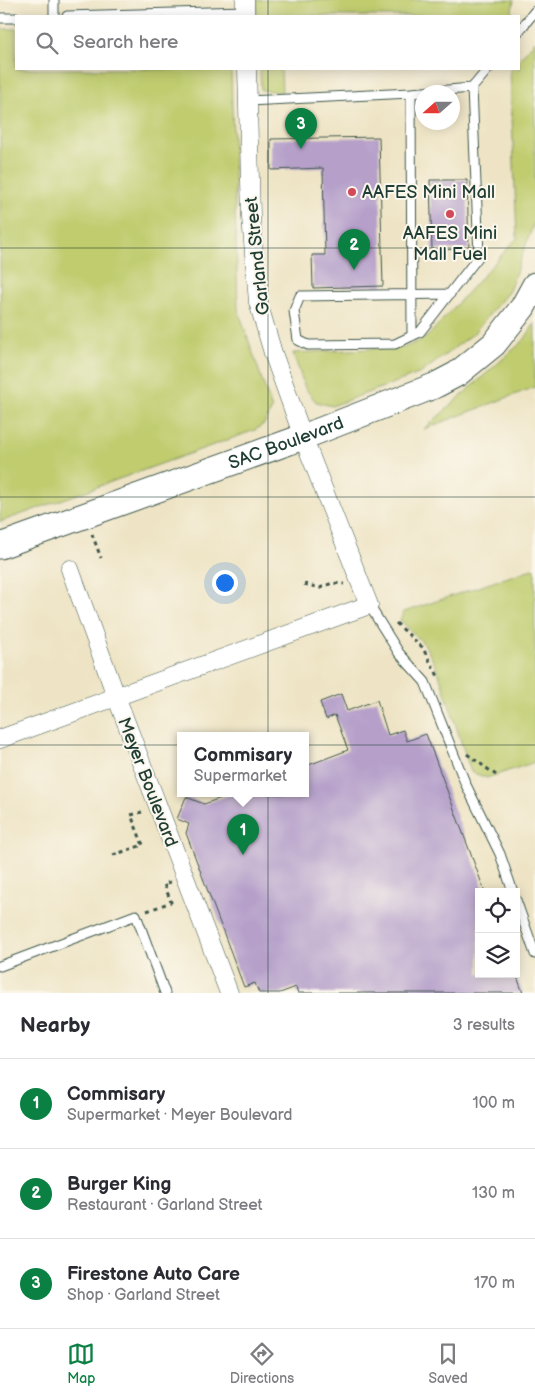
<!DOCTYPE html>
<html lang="en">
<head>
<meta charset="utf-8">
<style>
  :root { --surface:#fff; --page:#f2f2f3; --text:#2b2b33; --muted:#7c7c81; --line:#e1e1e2; --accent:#0b8043 }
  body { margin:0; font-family:"Balsamiq Sans",sans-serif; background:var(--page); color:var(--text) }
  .controls { position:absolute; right:15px; bottom:15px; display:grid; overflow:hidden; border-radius:0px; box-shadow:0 2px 12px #0003 }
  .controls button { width:45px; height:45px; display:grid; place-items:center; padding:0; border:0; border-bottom:1px solid var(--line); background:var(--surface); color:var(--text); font:25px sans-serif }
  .compass { position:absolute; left:415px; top:85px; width:45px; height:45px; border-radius:50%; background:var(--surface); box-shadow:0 2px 12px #0003; rotate:249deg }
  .you { position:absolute; left:224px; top:582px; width:18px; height:18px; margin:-12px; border:4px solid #fff; border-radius:50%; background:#1a73e8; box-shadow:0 0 0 8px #1a73e833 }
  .badge { display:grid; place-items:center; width:32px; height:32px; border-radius:50%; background:var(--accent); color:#fff; font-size:16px; font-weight:700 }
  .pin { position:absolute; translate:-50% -41px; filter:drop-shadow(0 1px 2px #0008) }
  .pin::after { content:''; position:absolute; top:26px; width:18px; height:15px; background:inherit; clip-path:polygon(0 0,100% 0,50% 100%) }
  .popup { position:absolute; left:177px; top:732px; width:132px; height:65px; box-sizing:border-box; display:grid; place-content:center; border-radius:0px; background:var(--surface); filter:drop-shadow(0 1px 4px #0005); font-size:16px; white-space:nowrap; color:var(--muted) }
  .popup b { font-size:19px; color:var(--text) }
  .popup::after { content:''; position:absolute; left:50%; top:100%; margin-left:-10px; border:10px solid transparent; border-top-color:var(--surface) }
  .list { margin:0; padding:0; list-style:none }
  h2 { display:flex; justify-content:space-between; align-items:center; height:65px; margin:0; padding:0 20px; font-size:21px }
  h2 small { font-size:16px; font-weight:400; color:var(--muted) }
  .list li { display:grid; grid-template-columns:32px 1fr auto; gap:15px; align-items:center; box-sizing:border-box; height:90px; padding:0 20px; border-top:1px solid var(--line) }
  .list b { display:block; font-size:19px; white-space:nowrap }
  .list p { margin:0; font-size:16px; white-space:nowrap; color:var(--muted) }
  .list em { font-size:16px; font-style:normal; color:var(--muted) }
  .icon { flex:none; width:28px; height:28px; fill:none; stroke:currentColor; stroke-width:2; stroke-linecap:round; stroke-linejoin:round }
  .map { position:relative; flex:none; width:535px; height:993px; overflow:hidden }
  .search { position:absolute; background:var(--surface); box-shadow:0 2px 12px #0003; left:15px; right:15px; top:15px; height:55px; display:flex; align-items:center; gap:12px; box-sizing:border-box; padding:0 18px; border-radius:0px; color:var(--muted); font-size:19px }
  .sheet { height:335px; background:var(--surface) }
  nav { display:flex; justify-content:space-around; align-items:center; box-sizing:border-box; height:70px; border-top:1px solid var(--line); background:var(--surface); font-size:14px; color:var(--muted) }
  nav a { display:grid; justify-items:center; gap:2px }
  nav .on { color:var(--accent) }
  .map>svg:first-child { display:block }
  .green { fill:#c0cc6e; stroke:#708451 }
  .building { fill:#b6a0ca }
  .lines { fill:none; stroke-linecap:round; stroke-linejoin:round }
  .lane-casing { stroke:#3e564a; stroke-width:11 }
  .street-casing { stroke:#3e564a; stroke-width:19 }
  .secondary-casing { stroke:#3e564a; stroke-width:27 }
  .path { stroke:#3e564a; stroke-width:3; stroke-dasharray:4 4; stroke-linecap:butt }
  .lane { stroke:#fff; stroke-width:9 }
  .street { stroke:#fff; stroke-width:18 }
  .secondary { stroke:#fff; stroke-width:25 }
  .grid { fill:none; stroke:#1f3d34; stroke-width:1; stroke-opacity:0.55 }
  .poi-dot { fill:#d1495b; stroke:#fbf7ec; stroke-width:2 }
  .labels { text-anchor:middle; stroke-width:4; stroke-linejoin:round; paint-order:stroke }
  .poi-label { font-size:18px; fill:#1f3d34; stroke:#fbf7ec; text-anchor:start }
  .street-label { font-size:18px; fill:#1f3d34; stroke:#fbf7ec }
</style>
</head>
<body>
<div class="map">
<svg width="535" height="993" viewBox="0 0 535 993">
  <rect width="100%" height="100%" fill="#fbf7ec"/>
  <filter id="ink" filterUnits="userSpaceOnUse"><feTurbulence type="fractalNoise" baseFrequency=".02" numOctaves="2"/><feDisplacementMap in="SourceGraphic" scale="10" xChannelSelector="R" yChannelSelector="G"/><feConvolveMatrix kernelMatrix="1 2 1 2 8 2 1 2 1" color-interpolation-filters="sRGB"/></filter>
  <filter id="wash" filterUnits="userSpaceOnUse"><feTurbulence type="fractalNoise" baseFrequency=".0096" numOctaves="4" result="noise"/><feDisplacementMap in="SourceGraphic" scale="20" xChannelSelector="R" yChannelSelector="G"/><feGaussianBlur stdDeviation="1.12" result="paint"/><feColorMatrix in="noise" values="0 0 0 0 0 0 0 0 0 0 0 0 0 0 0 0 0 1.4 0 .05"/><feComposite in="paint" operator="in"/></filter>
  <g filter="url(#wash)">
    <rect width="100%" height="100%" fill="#eee4c5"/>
    <path class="green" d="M 257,0 L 514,0 L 511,16 L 257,16 Z
      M 0,29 L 16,29 L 16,69 L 231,69 L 238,309 L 272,409 L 264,424 L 255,430 L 0,522 Z
      M 535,41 L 535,220 L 509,291 L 473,334 L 421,373 L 332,406 L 316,402 L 305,388 L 293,353 L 406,347 L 427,337 L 517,238 L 510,69 L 519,69 L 519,59 Z
      M 260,69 L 281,69 L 282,92 L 261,90 Z
      M 535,323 L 535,387 L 424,429 L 524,340 Z
      M 535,568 L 535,762 L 487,778 L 471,772 L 438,671 L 425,645 L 400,620 L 404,612 Z"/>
    <g id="blocks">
      <path class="building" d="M 379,137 L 383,286 L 313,288 L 312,255 L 325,255 L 323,168 L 271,170 L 271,139 Z
        M 430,180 L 467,180 L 469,249 L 432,250 Z
        M 341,694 L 347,711 L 377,700 L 388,735 L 403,730 L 407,741 L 426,734 L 485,892 L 479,892 L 479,974 L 516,974 L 523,993 L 298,993 L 296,987 L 280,993 L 259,993 L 255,983 L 244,987 L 186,833 L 189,824 L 177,819 L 186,797 L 204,804 L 232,794 L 306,794 L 306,766 L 348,750 L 335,715 L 326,719 L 320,702 Z"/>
    </g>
  </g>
  <g filter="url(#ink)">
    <use href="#blocks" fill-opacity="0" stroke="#3e564a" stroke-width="1"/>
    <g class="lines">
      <g class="lane-casing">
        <path id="lane" d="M 54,0 L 54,16
          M 67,16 L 245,11
          M 0,18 L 16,18
          M 519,31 L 535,11
          M 411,93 L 472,88
          M 248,101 L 411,93 L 412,336
          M 450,294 L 300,296 L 294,311 L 298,340 L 308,345 L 395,344 L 420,332 L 479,256 L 472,88 L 488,69
          M 369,605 L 399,653 L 425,682 L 466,785 L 500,854 L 513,892
          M 516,900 L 535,954
          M 0,966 L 136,915 L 165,993"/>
      </g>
      <g class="street-casing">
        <path id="street" d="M 245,0 L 245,16
          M 70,569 L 116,696 L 229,993
          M 0,739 L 369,605 L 303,437 L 273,353 L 258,302 L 251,217 L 247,69"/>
      </g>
      <g class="secondary-casing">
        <g id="secondary">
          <path id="s1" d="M 0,546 L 303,437 L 434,386 L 457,374 L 494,344 L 523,307 L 535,285"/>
        </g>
      </g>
      <path class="path" d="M 92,534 L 101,558
        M 304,584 L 320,588 L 332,583 L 344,584
        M 396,623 L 422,647 L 438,676
        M 467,754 L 496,775
        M 113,855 L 143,845 L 131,815 L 142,812
        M 147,911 L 171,902 L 164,884 L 171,882"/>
      <use href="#lane" class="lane"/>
      <use href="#street" class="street"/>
      <use href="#secondary" class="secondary"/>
    </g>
  </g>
  <path class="grid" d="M 268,0 L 268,16M 268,69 L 268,993M 0,248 L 535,248M 0,497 L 535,497M 0,745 L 535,745"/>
  <g class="poi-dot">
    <circle cx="352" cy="192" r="5"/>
    <circle cx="450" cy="214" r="5"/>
  </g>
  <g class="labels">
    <g class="poi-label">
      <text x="362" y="198">AAFES Mini Mall</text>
      <text x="450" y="239" text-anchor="middle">AAFES Mini<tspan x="450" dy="21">Mall Fuel</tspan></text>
    </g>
    <g class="street-label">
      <text transform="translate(257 256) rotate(-96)" y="6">Garland Street</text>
      <text dy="6" stroke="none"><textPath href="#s1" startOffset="304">SAC Boulevard</textPath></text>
      <text transform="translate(148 782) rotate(69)" y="6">Meyer Boulevard</text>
    </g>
  </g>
</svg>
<div class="controls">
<button><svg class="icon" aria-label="locate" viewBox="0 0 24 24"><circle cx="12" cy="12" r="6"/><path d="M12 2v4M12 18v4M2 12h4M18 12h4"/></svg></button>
<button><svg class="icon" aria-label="layers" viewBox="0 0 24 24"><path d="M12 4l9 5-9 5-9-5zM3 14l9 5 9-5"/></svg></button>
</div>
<svg class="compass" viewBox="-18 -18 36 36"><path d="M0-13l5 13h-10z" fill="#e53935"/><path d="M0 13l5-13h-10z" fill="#7c7c81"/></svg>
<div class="you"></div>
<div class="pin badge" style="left:243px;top:855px">1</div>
<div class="popup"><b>Commisary</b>Supermarket</div>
<div class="pin badge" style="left:354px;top:270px">2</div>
<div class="pin badge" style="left:301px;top:149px">3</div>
<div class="search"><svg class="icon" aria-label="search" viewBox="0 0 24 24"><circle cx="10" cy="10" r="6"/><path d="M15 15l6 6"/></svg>Search here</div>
</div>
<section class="sheet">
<h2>Nearby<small>3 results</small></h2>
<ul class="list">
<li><span class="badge">1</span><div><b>Commisary</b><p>Supermarket · Meyer Boulevard</p></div><em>100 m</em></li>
<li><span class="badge">2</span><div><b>Burger King</b><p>Restaurant · Garland Street</p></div><em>130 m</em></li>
<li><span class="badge">3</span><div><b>Firestone Auto Care</b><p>Shop · Garland Street</p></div><em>170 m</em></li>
</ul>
</section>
<nav>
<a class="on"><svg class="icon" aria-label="map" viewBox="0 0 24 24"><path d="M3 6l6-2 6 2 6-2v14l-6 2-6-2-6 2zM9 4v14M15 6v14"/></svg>Map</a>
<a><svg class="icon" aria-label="directions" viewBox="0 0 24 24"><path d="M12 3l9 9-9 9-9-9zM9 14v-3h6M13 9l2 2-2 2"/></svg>Directions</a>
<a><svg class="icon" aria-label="saved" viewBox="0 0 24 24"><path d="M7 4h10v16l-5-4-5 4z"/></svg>Saved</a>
</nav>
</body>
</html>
